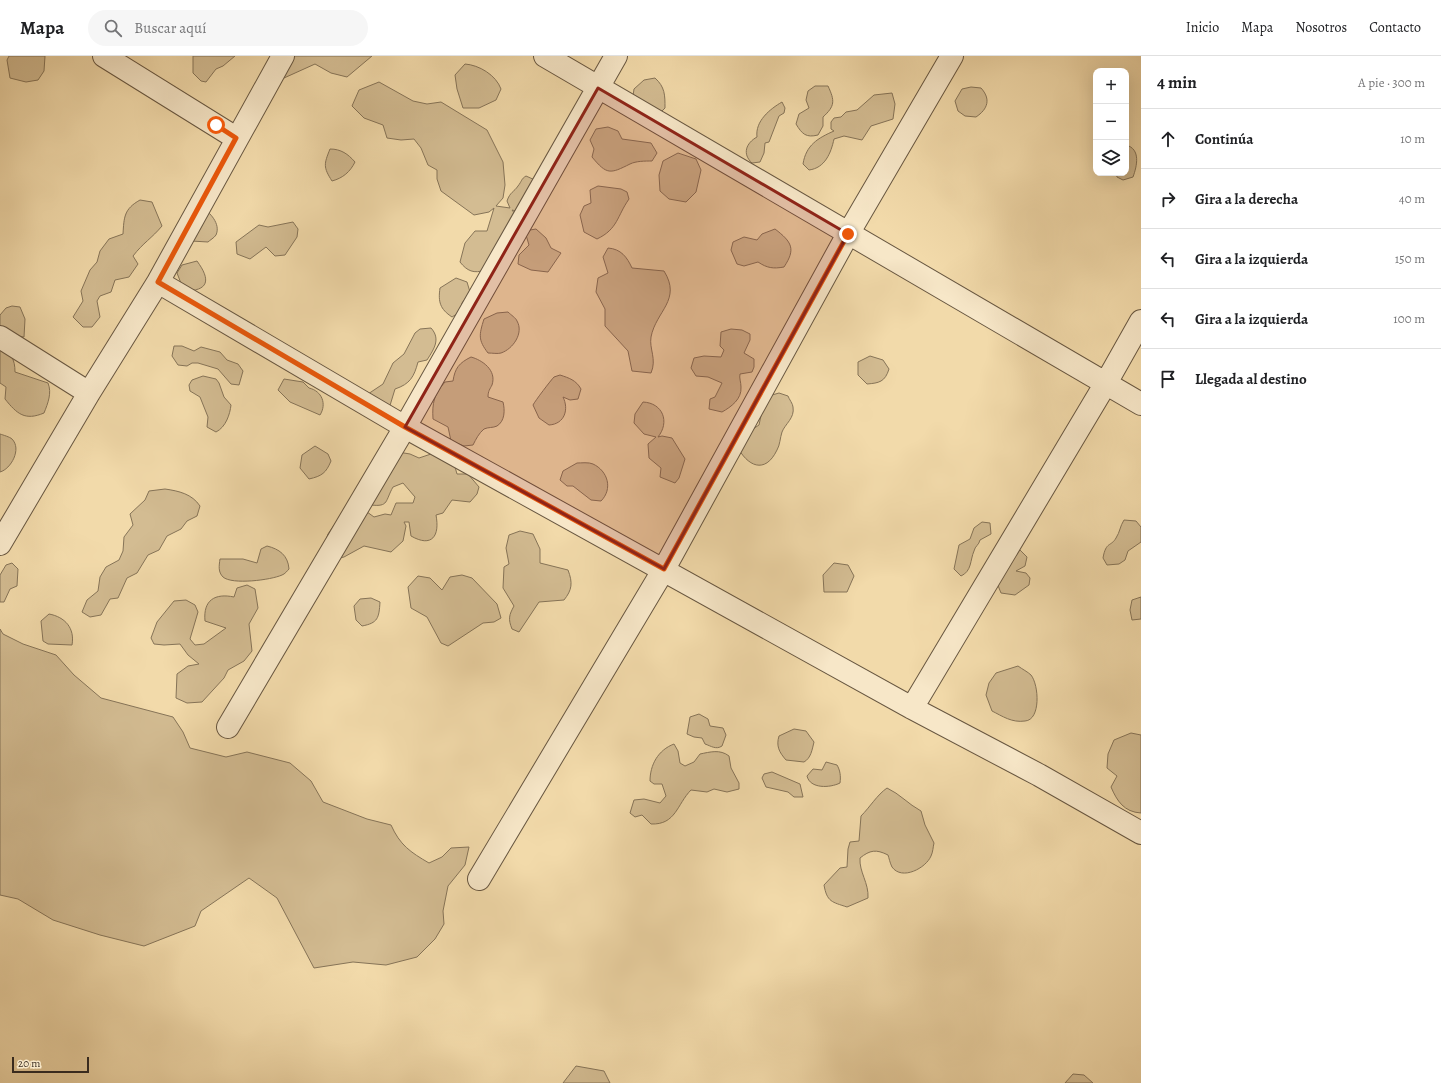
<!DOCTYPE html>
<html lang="es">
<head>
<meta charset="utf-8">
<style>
  :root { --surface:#fff; --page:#f6f6f6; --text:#202124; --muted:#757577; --line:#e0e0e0 }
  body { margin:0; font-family:Alegreya,serif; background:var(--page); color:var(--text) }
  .controls { position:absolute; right:12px; top:12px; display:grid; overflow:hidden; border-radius:8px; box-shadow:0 4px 16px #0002 }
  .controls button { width:36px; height:36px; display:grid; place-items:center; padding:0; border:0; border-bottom:1px solid var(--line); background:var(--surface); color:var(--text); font:20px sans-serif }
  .scale { position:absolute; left:12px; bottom:10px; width:77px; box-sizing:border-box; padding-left:4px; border:2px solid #3a2b1e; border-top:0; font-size:11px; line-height:14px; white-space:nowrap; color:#3a2b1e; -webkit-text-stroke:3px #f7e7c8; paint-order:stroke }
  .stop { position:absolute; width:12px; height:12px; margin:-9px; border:3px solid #ea580c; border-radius:50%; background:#fff }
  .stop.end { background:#ea580c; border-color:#fff; box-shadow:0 1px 4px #0008 }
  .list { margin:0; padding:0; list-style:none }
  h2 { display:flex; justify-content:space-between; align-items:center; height:52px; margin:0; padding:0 16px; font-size:17px }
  h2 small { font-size:13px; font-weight:400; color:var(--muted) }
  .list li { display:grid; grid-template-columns:26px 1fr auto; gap:12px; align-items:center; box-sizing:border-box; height:60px; padding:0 16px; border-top:1px solid var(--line) }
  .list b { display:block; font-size:15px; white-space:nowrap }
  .list em { font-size:13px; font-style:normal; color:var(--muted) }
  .icon { flex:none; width:22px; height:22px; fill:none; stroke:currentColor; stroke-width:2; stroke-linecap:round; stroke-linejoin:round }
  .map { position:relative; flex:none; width:1141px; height:1027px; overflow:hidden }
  header { display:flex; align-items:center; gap:24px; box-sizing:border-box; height:56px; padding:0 20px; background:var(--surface); border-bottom:1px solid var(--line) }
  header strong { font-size:19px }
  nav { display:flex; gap:22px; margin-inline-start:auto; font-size:14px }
  .search { width:280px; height:36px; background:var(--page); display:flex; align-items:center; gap:10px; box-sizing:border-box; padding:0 14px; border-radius:22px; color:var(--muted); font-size:15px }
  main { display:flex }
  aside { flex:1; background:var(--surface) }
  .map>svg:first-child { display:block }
  .green { fill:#d3bc92; stroke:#867458 }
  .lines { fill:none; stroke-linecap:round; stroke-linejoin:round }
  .minor-casing { stroke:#685741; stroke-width:24 }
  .minor { stroke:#f7e7c8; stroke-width:22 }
  .route { stroke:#ea580c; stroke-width:5 }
  .marked { fill:#8f2418; fill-opacity:0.2; stroke:#8f2418; stroke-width:3; stroke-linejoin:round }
</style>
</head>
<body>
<header>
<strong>Mapa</strong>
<div class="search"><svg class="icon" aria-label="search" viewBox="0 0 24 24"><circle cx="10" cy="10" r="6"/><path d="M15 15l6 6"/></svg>Buscar aquí</div>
<nav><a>Inicio</a><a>Mapa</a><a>Nosotros</a><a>Contacto</a></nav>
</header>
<main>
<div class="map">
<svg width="1141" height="1027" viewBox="0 0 1141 1027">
  <rect width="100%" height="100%" fill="#f2daaa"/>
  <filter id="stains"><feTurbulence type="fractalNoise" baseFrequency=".005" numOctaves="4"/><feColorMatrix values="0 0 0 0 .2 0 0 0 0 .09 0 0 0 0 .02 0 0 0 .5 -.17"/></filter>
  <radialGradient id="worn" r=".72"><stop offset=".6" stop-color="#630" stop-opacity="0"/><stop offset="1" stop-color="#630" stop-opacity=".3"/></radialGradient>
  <path class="green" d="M 9,0 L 45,0 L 44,15 L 38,24 L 26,26 L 10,22 L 7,4 Z
    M 193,0 L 235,0 L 223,10 L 216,13 L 206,26 L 201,25 L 193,17 Z
    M 282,0 L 372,0 L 347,21 L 331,17 L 315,8 L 284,22 L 272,18 Z
    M 465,8 C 479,9 496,19 501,33 L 496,44 L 479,52 L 463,52 L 457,33 L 455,19 Z
    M 655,22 C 665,31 665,39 665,52 L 658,59 L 633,40 L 634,33 L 644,24 Z
    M 379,26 L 413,45 L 427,48 L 441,46 L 487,74 L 503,106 L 505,129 L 503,142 L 496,150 L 510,152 L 507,145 C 510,136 514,136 518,130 C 522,125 521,123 526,120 L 535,124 L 521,156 L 512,154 L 518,162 L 485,214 C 474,218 467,215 460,206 L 465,187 L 475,175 L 487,175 L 494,152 L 489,156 L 474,159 L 441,135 L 437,123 L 437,114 L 428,109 L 421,92 L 414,83 L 401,84 L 387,82 L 383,69 L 364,62 L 352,50 L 359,34 Z
    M 815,30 L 828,30 C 835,45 835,50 823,61 L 823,70 L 818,79 C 806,82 802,78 796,68 L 799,58 L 809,52 L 806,44 L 808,35 Z
    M 971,31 L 981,32 C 991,43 988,53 976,61 L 965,60 L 958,55 L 955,45 L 962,33 Z
    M 892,37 L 895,48 L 893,63 L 871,70 L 862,84 L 844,80 L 834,83 C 831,97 825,112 809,114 L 803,108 C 806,89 818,82 834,75 L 831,73 L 831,66 L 834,62 L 841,61 L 846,56 L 857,54 L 874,39 Z
    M 782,46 L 785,52 L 784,57 L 779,60 L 769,86 L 765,87 L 764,97 L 760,106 L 752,107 C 742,98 746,87 757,81 C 755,65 770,53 782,46 Z
    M 608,71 L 618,75 L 622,83 L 651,87 L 657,97 L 652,105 C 645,105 636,105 630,108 C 610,118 607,119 592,101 L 594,93 L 590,84 L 596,73 Z
    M 1126,89 C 1141,93 1137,110 1133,121 L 1123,124 L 1117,121 L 1116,117 L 1126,117 Z
    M 330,93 C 341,93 348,98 355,106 C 350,116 343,122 332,125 C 323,111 324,108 330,93 Z
    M 678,97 L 696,103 L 701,114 L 696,136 L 686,146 L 669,143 L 660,135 L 659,119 L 663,105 Z
    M 598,130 L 621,133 L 627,136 L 629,143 C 617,160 618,173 597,183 L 584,176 L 580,159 L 584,150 L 591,147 L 590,134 Z
    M 140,144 L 152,146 L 162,170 C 152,182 143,187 133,200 L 138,208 L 129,221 L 115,224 L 111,236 L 100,240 L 97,245 L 100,261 L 92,271 L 83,271 L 73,261 L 83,245 L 81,235 L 90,214 L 97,206 L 100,195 L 109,183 L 123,178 C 124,161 124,153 140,144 Z
    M 201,151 C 210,156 221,168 216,179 C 214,182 210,184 208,186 L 191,185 Z
    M 293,166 L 298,173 L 297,181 L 285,199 L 275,200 L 266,191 L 250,203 L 237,198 L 236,186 L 259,169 L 268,171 Z
    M 536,173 L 546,182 L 551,192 L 561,197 L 548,216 L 531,214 L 518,208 L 519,199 L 529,189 L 526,179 L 530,174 Z
    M 775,173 C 792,186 796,193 784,211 C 773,213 767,212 758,206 L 744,210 L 737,208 L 731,194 L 733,186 L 744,181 L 757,184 L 762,178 Z
    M 608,192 C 621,193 627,201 632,212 L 664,215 C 682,244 656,255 651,281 C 649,293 657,303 651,317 L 632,315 L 628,295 L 605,270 L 605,253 L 596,236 L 598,222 L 608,217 L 603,201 Z
    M 197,205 C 211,224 209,235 184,235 L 177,217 L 182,209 Z
    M 456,222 L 467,226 L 470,236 L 462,247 L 460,256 L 452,261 C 440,253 438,246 440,232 Z
    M 12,250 L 20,251 L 25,263 L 24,281 L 0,278 L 0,259 L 6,252 Z
    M 508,256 C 511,259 516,262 517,265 C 524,277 513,293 501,297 C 498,298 492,297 488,297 C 478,284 479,279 484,263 L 497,257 Z
    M 431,272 C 441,283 434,293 427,304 L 418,306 C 414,321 410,328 395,333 L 388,356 L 365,340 L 383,328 L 393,307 L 404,298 L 415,277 L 420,273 Z
    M 731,273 L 742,274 L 750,278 L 750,284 L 744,297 L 754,303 L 754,311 L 752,316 L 740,318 C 739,322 741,326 741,331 C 742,343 731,351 722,356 L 709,353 L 710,343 L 715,341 L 722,327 L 708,321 L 696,320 L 691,312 L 694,302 L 704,300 L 721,301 L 724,294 L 720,290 L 721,276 Z
    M 174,290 L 182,290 L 194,295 L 201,291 L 220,296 L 227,304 L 238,308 L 243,315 L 239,329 L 231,328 L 218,313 L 198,307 L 192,307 L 187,310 L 178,309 L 172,300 Z
    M 0,291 C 11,297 15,303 15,316 L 48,327 C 52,337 48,347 44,357 C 25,365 17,358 5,343 L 6,331 L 0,327 Z
    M 870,300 L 883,304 L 889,313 C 885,326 879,327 867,328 L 858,319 L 858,306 Z
    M 471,301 C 482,304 497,314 492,329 C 490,333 488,335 488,341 L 503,346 C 505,354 505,365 497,370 C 493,372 488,371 484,373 C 479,377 476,383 473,389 L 464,390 L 451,385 L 448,371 L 433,363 C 432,347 434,338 445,326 L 453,325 C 455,312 459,307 471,301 Z
    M 560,319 C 569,322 576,324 581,333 L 578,343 L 570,344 L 563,341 C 569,353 565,368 549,369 L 539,362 L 533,349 C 535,345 551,324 554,321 C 556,320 558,320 560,319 Z
    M 203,320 L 216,323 L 219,327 L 224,341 L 231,349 C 230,358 226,371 216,376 L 207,371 L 208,361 L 200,341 L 190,335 L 189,329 L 192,324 Z
    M 284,323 L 303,326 L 309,332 C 322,335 327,348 320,359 L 290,346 L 278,334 Z
    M 779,337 L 788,340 C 789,343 793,348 793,351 C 795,362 785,368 782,376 C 780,382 780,389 777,394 C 765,419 747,410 737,390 L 744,379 L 759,369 L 765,341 Z
    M 643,346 C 663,347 670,366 658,381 L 662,380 L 672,382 L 685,403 L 679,422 L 675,427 L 660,421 L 661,412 L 649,402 L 648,388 L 656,381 L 644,378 L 634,367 L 635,358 Z
    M 0,378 C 3,379 10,381 12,383 C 22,393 11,413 0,416 Z
    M 315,390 L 328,398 L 331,405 C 326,417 322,420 309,423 L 300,412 L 302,399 Z
    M 386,394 L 410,398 L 419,402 L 437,396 L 455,411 L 457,418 L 468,418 L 479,431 L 477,438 L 470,446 L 452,444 L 443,457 L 436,459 C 440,480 432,492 411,480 L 409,466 L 404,466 L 406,470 L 403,485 L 391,496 L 364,490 L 344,501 L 331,504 L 323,494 L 328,478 L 339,462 L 363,453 L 374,461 L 385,458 L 391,459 L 396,447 L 413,447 L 415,441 L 403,427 L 393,431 C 385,445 389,451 371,449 Z
    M 577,407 C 581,407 589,406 593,408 C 608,415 613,433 601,445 L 591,444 L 573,430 L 567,430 L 560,424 L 563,415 Z
    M 165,433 C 179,435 192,438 200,450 L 197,460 L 187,465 L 181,473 L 167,480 L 159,494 L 148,499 L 137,517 L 127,522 L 118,542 L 110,543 L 101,559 L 90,561 L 82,556 L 87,544 L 98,535 L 100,521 L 106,511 L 119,504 L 123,495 L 124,481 L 133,469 L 130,458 L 145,444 L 149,435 Z
    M 1124,464 L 1136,465 L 1141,471 L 1141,486 L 1128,495 L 1125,504 L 1119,508 L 1107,509 L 1103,502 C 1106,485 1111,491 1116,482 C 1120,476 1120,470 1124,464 Z
    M 982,466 L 990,467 L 991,478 L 980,484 C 979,489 975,490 974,495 C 970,504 972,515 961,520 L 954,513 L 959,489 L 970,483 L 974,472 Z
    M 520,475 L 533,478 L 540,493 L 540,507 L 568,514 C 573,527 572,534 564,544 L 539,546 L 519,576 L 512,573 C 508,563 509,559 514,550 L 503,532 L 504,511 L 509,508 L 506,492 L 509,479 Z
    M 267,490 C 279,493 288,499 289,513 C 287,515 285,518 282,519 C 271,524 232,529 223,521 C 218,516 219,510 220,503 L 243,503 L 257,507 L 261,493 Z
    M 1014,493 L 1020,494 L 1027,501 L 1025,510 L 1016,515 L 1026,517 L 1030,522 L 1029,529 L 1015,539 L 1001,537 L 995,522 Z
    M 12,507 L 18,513 L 17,530 L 10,533 L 4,546 L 0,546 L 0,519 L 6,509 Z
    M 834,507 L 848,509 L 854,520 L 847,536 L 824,536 L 823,519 Z
    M 462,519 L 472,522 L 497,548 L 501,562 L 494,566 L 483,567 L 448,590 L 441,587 L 427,561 L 411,552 L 408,531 L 418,520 L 430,522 L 442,534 L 450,521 Z
    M 247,529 L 255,533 L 258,552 L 249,568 L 252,595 L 244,605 L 228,614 L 224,622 L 202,646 L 187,647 L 176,642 L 177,618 L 188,610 L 199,608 L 188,599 L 180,588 L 164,589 L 154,588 L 151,582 L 157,566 L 174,545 L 186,544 L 195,549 L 198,556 L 190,583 L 195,589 L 204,588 L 226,572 L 205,565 C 203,544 215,537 234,541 L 237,532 Z
    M 1141,541 L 1141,563 L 1132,564 L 1130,554 L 1132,544 Z
    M 371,542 L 380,546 C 379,562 378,567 362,570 L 356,564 L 354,550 L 360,543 Z
    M 49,558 C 65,561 75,572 72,589 L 48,588 L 43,585 L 41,565 Z
    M 0,573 L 3,578 L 23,588 L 56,599 L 74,619 L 101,642 L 173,661 L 183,676 L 190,692 L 226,701 L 247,696 L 290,707 L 311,725 L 323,746 L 367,763 L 391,769 C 400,789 410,796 429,807 L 442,801 L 451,792 L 469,791 L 465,809 L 448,830 L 443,855 L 444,868 L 435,883 L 417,901 L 386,909 L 353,906 L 314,912 L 277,842 L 249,822 L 201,855 L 195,870 L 144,890 L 100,879 L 53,864 L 18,843 L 0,839 Z
    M 1018,610 C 1022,613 1028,616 1031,619 C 1039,629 1041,664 1025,665 C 1012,667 1002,660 992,655 L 986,639 L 989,627 L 996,617 Z
    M 699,658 L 708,663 L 710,670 L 723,672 L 726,679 L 722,690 C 716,694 711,690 705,688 L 702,682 L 694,681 L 687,678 L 690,661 Z
    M 794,673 L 806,675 L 814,686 C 812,694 811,702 804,706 L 786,704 C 779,696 776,690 779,680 Z
    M 1131,677 L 1141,679 L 1141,757 C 1124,756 1117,745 1111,731 L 1117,720 L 1107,712 L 1108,698 L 1114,684 Z
    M 674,688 L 678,695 L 680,707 L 685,710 L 694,706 L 700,698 C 710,696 720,693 729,700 L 731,712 L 739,727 L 739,733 L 727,736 L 714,733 L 707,736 L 691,734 C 677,748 676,769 651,768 L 642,759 L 635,761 L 630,757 L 634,744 L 644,743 L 660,747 L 666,740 L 662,728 L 654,728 L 650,725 C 650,709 658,694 674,688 Z
    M 826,706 L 837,709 C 840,714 841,720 840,727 C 830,732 810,733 807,720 L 813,713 L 822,714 Z
    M 772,716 L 800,728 L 803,741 L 794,741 L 788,736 L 766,731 L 762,722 L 764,718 Z
    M 887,732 C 900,738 908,748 921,755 L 925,769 L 934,787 C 933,791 933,796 931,800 C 926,812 902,825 892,811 C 890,807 889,802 888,799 C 876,793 870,794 860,802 C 859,816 869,827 868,842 L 847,851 C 832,846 827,846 824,829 L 840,812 L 847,811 L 848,793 L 850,786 L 859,785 L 861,760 C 870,751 877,739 887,732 Z
    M 576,1010 L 604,1015 L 610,1027 L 563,1027 Z
    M 1073,1018 L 1084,1019 L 1093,1027 L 1065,1027 Z"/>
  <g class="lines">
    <g class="minor-casing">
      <path id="minor" d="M 104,0 L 236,82
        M 545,0 L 1141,348
        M 158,226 L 405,371 L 912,652 L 1039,719 L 1141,777
        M 0,281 L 89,337
        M 0,488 L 89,337 L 158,226 L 283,0
        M 912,652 L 1106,327 L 1141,265
        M 228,671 L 405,371 L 616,0
        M 479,823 L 664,513 L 848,178 L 952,0"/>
    </g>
    <use href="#minor" class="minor"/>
  </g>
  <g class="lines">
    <path class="route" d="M 216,69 L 236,82 L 158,226 L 405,371 L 664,513 L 848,178"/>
  </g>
  <path class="marked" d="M 598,32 L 848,178 L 664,513 L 405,371 Z"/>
  <rect width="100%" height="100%" filter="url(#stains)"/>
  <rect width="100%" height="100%" fill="url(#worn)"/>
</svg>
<div class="controls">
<button>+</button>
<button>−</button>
<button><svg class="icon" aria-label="layers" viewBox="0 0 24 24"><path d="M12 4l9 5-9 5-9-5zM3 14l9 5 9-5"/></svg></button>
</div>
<div class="scale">20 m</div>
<div class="stop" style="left:216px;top:69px"></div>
<div class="stop end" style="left:848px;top:178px"></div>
</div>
<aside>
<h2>4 min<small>A pie · 300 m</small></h2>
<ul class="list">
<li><svg class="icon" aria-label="ahead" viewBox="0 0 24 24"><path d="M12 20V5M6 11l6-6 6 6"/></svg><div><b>Continúa</b></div><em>10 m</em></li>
<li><svg class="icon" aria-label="right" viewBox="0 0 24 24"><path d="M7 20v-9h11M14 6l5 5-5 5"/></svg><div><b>Gira a la derecha</b></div><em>40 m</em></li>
<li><svg class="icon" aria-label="left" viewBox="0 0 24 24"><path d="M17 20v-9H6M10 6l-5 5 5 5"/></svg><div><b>Gira a la izquierda</b></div><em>150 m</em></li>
<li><svg class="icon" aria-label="left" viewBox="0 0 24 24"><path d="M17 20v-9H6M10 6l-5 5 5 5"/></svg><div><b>Gira a la izquierda</b></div><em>100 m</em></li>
<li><svg class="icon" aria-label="arrive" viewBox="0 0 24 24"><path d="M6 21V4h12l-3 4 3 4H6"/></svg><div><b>Llegada al destino</b></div></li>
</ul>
</aside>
</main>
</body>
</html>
